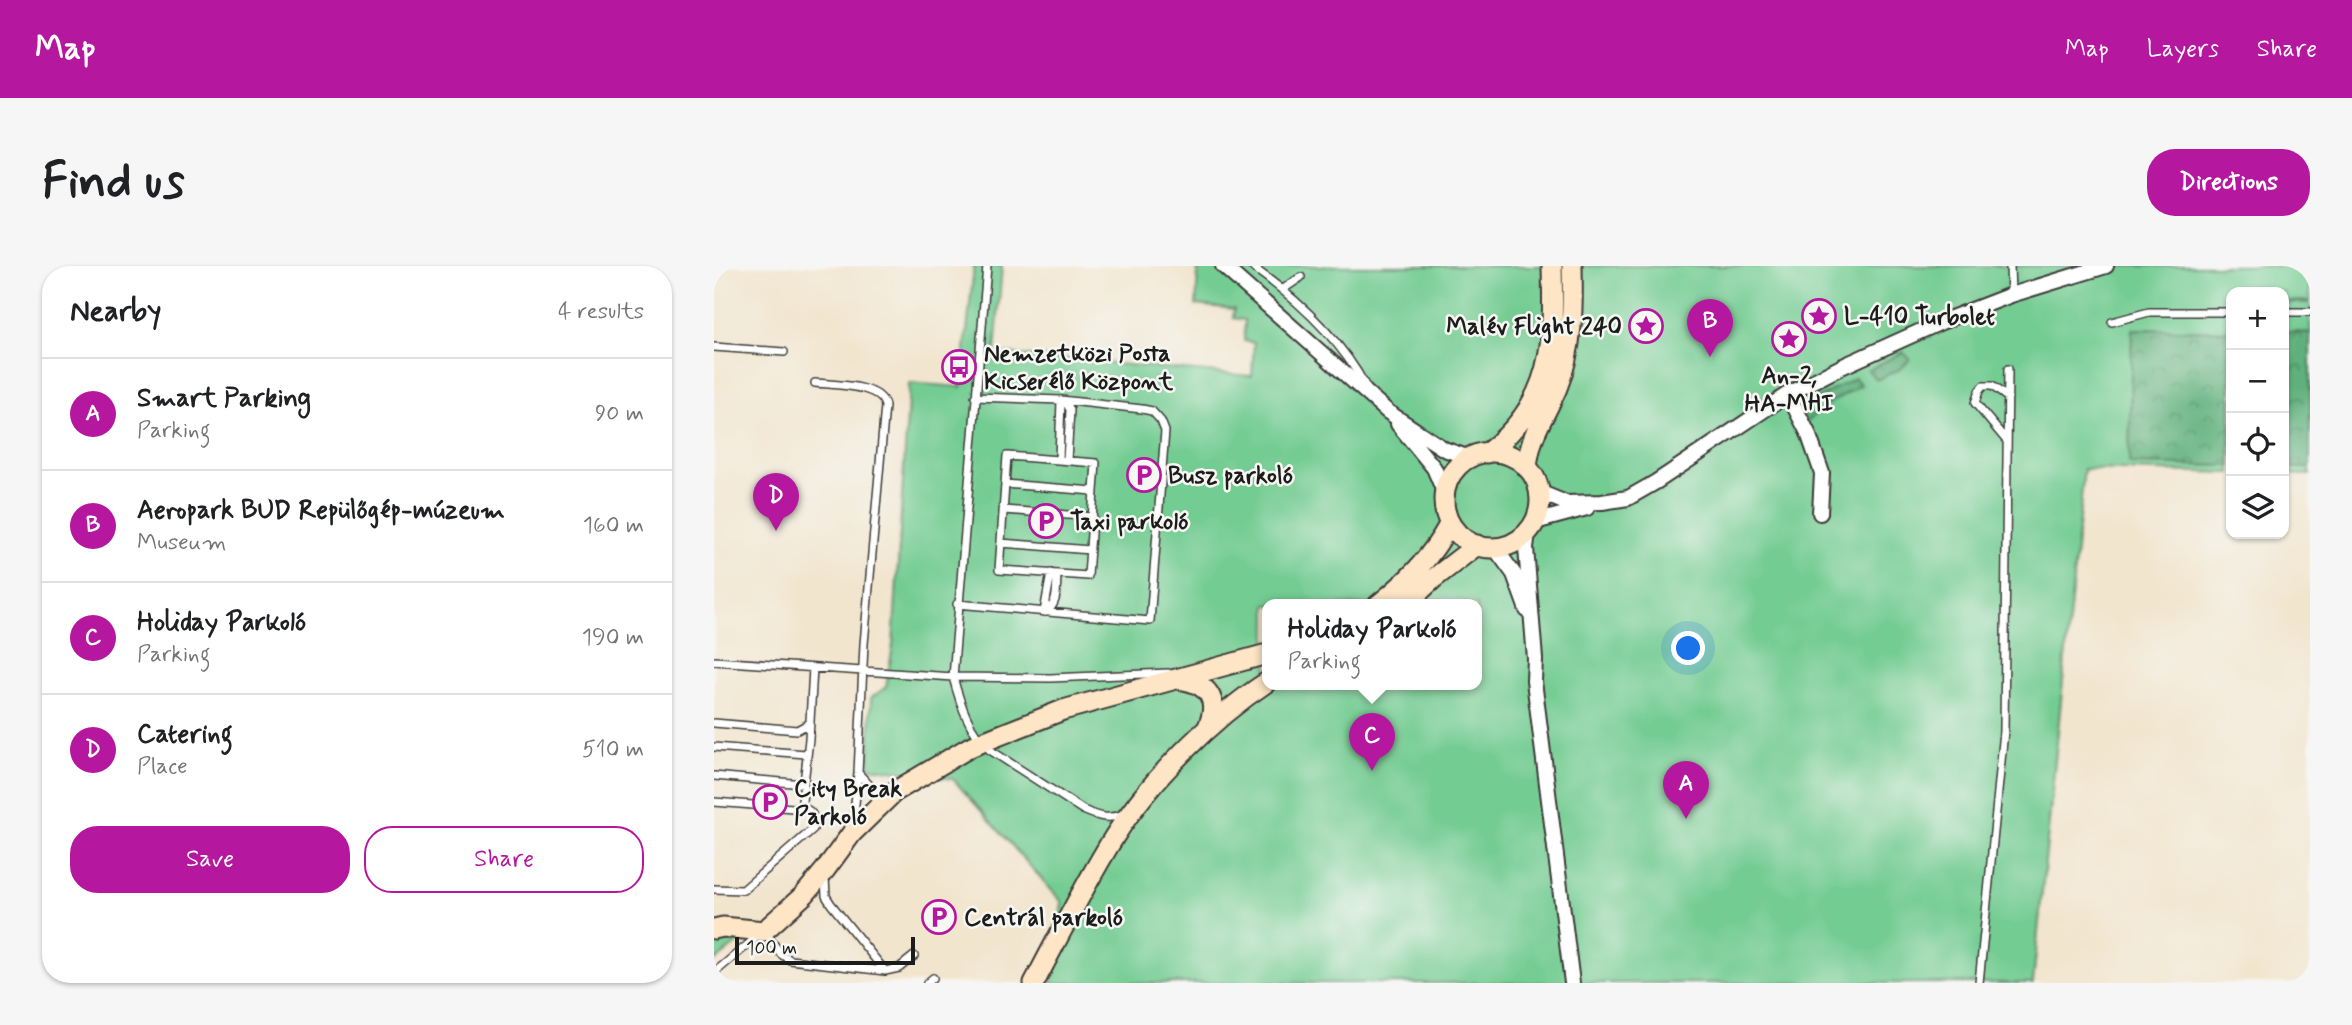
<!DOCTYPE html>
<html lang="en">
<head>
<meta charset="utf-8">
<style>
  :root { --surface:#fff; --page:#f6f6f6; --text:#202124; --muted:#757577; --line:#e0e0e0; --accent:#b5179e }
  body { margin:0; font-family:Mynerve,sans-serif; background:var(--page); color:var(--text) }
  .controls { position:absolute; right:21px; top:21px; display:grid; overflow:hidden; border-radius:14px; box-shadow:0 2px 5px #0004 }
  .controls button { width:63px; height:63px; display:grid; place-items:center; padding:0; border:0; border-bottom:2px solid var(--line); background:var(--surface); color:var(--text); font:35px sans-serif }
  .scale { position:absolute; left:21px; bottom:18px; width:180px; box-sizing:border-box; padding-left:7px; border:4px solid #1c1c1c; border-top:0; font-size:19px; line-height:24px; white-space:nowrap; color:#1c1c1c; -webkit-text-stroke:5px #f6f6f2; paint-order:stroke }
  .you { position:absolute; left:975px; top:383px; width:24px; height:24px; margin:-18px; border:5px solid #fff; border-radius:50%; background:#1a73e8; box-shadow:0 0 0 10px #1a73e833 }
  .badge { display:grid; place-items:center; width:46px; height:46px; border-radius:50%; background:var(--accent); color:#fff; font-size:23px; font-weight:700 }
  .pin { position:absolute; translate:-50% -58px; filter:drop-shadow(0 2px 4px #0008) }
  .pin::after { content:''; position:absolute; top:37px; width:24px; height:21px; background:inherit; clip-path:polygon(0 0,100% 0,50% 100%) }
  .popup { position:absolute; left:548px; top:333px; width:220px; height:91px; box-sizing:border-box; display:grid; place-content:center; border-radius:14px; background:var(--surface); filter:drop-shadow(0 2px 5px #0005); font-size:23px; white-space:nowrap; color:var(--muted) }
  .popup b { font-size:26px; color:var(--text) }
  .popup::after { content:''; position:absolute; left:50%; top:100%; margin-left:-14px; border:14px solid transparent; border-top-color:var(--surface) }
  .list { margin:0; padding:0; list-style:none }
  h2 { display:flex; justify-content:space-between; align-items:center; height:91px; margin:0; padding:0 28px; font-size:30px }
  h2 small { font-size:23px; font-weight:400; color:var(--muted) }
  .list li { display:grid; grid-template-columns:46px 1fr auto; gap:21px; align-items:center; box-sizing:border-box; height:112px; padding:0 28px; border-top:2px solid var(--line) }
  .list b { display:block; font-size:26px; white-space:nowrap }
  .list p { margin:0; font-size:23px; white-space:nowrap; color:var(--muted) }
  .list em { font-size:23px; font-style:normal; color:var(--muted) }
  .actions { display:flex; gap:14px; padding:21px 28px }
  .actions a { flex:1; padding:16px 0; border:2px solid var(--accent); border-radius:28px; text-align:center; font-size:24px; color:var(--accent) }
  .actions .main { background:var(--accent); color:#fff }
  .icon { flex:none; width:38px; height:38px; fill:none; stroke:currentColor; stroke-width:2; stroke-linecap:round; stroke-linejoin:round }
  .map { position:relative; flex:none; width:1596px; height:717px; overflow:hidden; border-radius:28px }
  header { display:flex; align-items:center; gap:42px; box-sizing:border-box; height:98px; padding:0 35px; background:var(--accent); color:#fff }
  header strong { font-size:33px }
  nav { display:flex; gap:38px; margin-inline-start:auto; font-size:24px }
  .intro { display:flex; align-items:center; justify-content:space-between; box-sizing:border-box; height:168px; padding:0 42px }
  h1 { margin:0; font-size:49px }
  .button { padding:18px 32px; border-radius:28px; background:var(--accent); color:#fff; font-size:24px; font-weight:700 }
  main { display:flex; gap:42px; padding:0 42px }
  aside { flex:1; background:var(--surface); border-radius:28px; box-shadow:0 2px 5px #0004 }
  .map>svg:first-child { display:block }
  .green { fill:#73cc92; stroke:#487457; stroke-width:2; fill-rule:evenodd }
  .forest { fill:url(#forest-crowns); stroke:#3d664c; stroke-width:2 }
  .lines { fill:none; stroke-linecap:round; stroke-linejoin:round }
  .lane-casing { stroke:#3c3a37; stroke-width:10 }
  .street-casing { stroke:#3c3a37; stroke-width:18 }
  .secondary-casing { stroke:#3c3a37; stroke-width:23 }
  .lane { stroke:#fff; stroke-width:7 }
  .street { stroke:#fff; stroke-width:14 }
  .secondary { stroke:#fde5c5; stroke-width:19 }
  .labels { text-anchor:middle; stroke-width:5; stroke-linejoin:round; paint-order:stroke }
  .poi-label { font-size:24px; font-weight:bold; fill:#1c1c1c; stroke:#f6f6f2; text-anchor:start }
</style>
</head>
<body>
<header>
<strong>Map</strong>
<nav><a>Map</a><a>Layers</a><a>Share</a></nav>
</header>
<div class="intro"><h1>Find us</h1><a class="button">Directions</a></div>
<main>
<aside>
<h2>Nearby<small>4 results</small></h2>
<ul class="list">
<li><span class="badge">A</span><div><b>Smart Parking</b><p>Parking</p></div><em>90 m</em></li>
<li><span class="badge">B</span><div><b>Aeropark BUD Repülőgép-múzeum</b><p>Museum</p></div><em>160 m</em></li>
<li><span class="badge">C</span><div><b>Holiday Parkoló</b><p>Parking</p></div><em>190 m</em></li>
<li><span class="badge">D</span><div><b>Catering</b><p>Place</p></div><em>510 m</em></li>
</ul>
<div class="actions"><a class="main">Save</a><a>Share</a></div>
</aside>
<div class="map">
<svg width="1596" height="717" viewBox="0 0 1596 717">
  <defs>
    <pattern id="forest-crowns" width="20" height="18" patternUnits="userSpaceOnUse" patternTransform="scale(1.75)"><rect width="20" height="18" fill="#5eb07c"/><path d="M2 6a3 3 0 1 1 6 0M12 15a3 3 0 1 1 6 0" fill="none" stroke="#4d8e65"/></pattern>
  </defs>
  <rect width="100%" height="100%" fill="#f6f6f2"/>
  <filter id="ink" filterUnits="userSpaceOnUse"><feTurbulence type="fractalNoise" baseFrequency=".0143" numOctaves="2"/><feDisplacementMap in="SourceGraphic" scale="14" xChannelSelector="R" yChannelSelector="G"/><feConvolveMatrix kernelMatrix="1 2 1 2 8 2 1 2 1" color-interpolation-filters="sRGB"/></filter>
  <filter id="wash" filterUnits="userSpaceOnUse"><feTurbulence type="fractalNoise" baseFrequency=".00686" numOctaves="4" result="noise"/><feDisplacementMap in="SourceGraphic" scale="28" xChannelSelector="R" yChannelSelector="G"/><feGaussianBlur stdDeviation="1.57" result="paint"/><feColorMatrix in="noise" values="0 0 0 0 0 0 0 0 0 0 0 0 0 0 0 0 0 1.4 0 .05"/><feComposite in="paint" operator="in"/></filter>
  <g filter="url(#wash)">
    <rect width="100%" height="100%" fill="#f2e5ce"/>
    <path class="green" d="M 260,0 L 288,0 L 281,87 L 538,110 L 540,77 L 530,75 L 531,54 L 519,52 L 520,43 L 482,39 L 484,4 L 480,0 L 1596,0 L 1596,35 L 1570,35 L 1570,26 L 1517,26 L 1517,36 L 1499,37 L 1517,38 L 1517,65 L 1418,63 L 1415,198 L 1517,200 L 1517,207 L 1370,203 L 1319,717 L 337,717 L 348,636 L 239,513 L 155,501 L 157,432 L 172,421 L 179,379 L 195,117 L 247,121 ZM 553,339 L 763,339 L 763,419 L 553,419 Z
      M 1570,37 L 1596,37 L 1596,67 L 1570,66 Z
      M 1570,201 L 1596,202 L 1596,209 L 1570,208 Z
      M 0,667 L 20,667 L 26,675 L 0,696 Z"/>
    <path class="forest" d="M 1418,63 L 1517,65 L 1517,200 L 1415,198 Z
      M 1570,66 L 1596,67 L 1596,202 L 1570,201 Z
      M 1189,86 L 1196,93 C 1183,109 1178,104 1163,114 L 1154,104 Z
      M 1141,112 L 1147,119 L 1111,140 L 1091,158 L 1087,141 Z"/>
  </g>
  <g filter="url(#ink)">
    <g class="lines">
      <g class="lane-casing">
        <path id="lane" d="M 273,0 L 239,411 C 246,437 255,466 276,484 L 369,544 C 385,551 394,554 410,548
          M 537,0 C 582,32 626,72 652,121
          M 1296,0 L 1297,28
          M 568,24 L 587,11
          M 1570,46 L 1596,46
          M 1398,56 L 1435,46 L 1517,46
          M 0,81 L 70,86
          M 101,117 C 120,119 167,118 171,140 L 150,378 L 144,507 L 139,559
          M 347,134 L 353,138 L 356,144 L 353,194
          M 1292,174 L 1261,137 L 1265,125 L 1269,120 L 1278,120 L 1294,132
          M 293,190 L 382,197 L 374,310 L 285,304 Z
          M 345,194 L 347,134
          M 291,218 L 380,225
          M 290,244 L 379,251
          M 287,277 L 376,284
          M 243,338 L 436,355 L 451,165 L 447,155 L 438,145 L 428,143 L 347,134 L 261,131
          M 330,346 L 337,307
          M 331,346 C 345,339 342,322 343,308
          M 0,395 L 239,411 L 336,412 L 454,407
          M 0,457 L 83,464 L 96,457
          M 0,481 L 92,488
          M 145,508 L 159,523 L 175,525
          M 0,510 L 89,518
          M 0,536 L 92,543 C 100,547 102,555 99,563 L 29,624 L 0,623
          M 87,544 L 95,473 L 99,402
          M 111,612 L 112,630 L 117,638 L 171,705 L 185,702 L 200,690
          M 0,707 L 50,665 L 67,688 L 76,694 L 171,705
          M 213,717 L 219,712
          M 1265,717 L 1290,465 L 1294,103"/>
      </g>
      <g class="street-casing">
        <path id="street" d="M 509,0 L 674,146 L 730,183 L 756,192
          M 1074,128 L 1094,167 L 1108,207 L 1106,247
          M 684,158 L 720,202 L 731,228
          M 825,226 L 852,237 L 888,236 L 914,232 L 942,216 L 1074,128 L 1127,101 L 1227,56 L 1297,29 L 1392,0
          M 821,256 L 873,242
          M 814,266 L 812,282 L 821,393 L 820,415 L 858,717
          M 781,282 L 800,308 L 813,344"/>
      </g>
      <g class="secondary-casing">
        <path id="secondary" d="M730 234a48 48 0 1 1 96 0a48 48 0 1 1-96 0Z
          M 773,187 C 840,136 840,77 838,0
          M 813,202 C 816,168 830,152 843,122 C 859,83 859,41 858,0
          M 664,339 C 695,314 717,292 736,257
          M 691,339 L 719,313 L 763,279
          M 462,413 C 494,416 507,433 493,463
          M 0,663 L 9,661 L 50,665 L 91,628 L 111,604 L 138,567 L 180,526 L 256,481 L 349,444 L 553,388
          M 320,717 C 346,668 371,618 400,571 C 435,515 498,452 553,416"/>
      </g>
      <use href="#lane" class="lane"/>
      <use href="#street" class="street"/>
      <use href="#secondary" class="secondary"/>
    </g>
  </g>
  <defs>
    <g id="sight-ring" transform="scale(1.75)"><circle r="9.5" fill="#f6f6f2" stroke="#b5179e" stroke-width="1.5"/><path d="M0-6L1.8-2.2L6-1.7L2.9 1.2L3.7 5.4L0 3.3L-3.7 5.4L-2.9 1.2L-6-1.7L-1.8-2.2Z" fill="#b5179e"/></g>
    <g id="bus-ring" transform="scale(1.75)"><circle r="9.5" fill="#f6f6f2" stroke="#b5179e" stroke-width="1.5"/><path d="M-5-6H5V4H4V6H2V4H-2V6H-4V4H-5ZM-3.5-4V0h7V-4ZM-3.5 1.2v1.5H-2V1.2ZM2 1.2v1.5H3.5V1.2Z" fill="#b5179e"/></g>
    <g id="parking-ring" transform="scale(1.75)"><circle r="9.5" fill="#f6f6f2" stroke="#b5179e" stroke-width="1.5"/><path d="M-3.5-5.5H1a3.5 3.5 0 0 1 0 7H-1V5.5H-3.5ZM-1-3.4V-.6H.8a1.4 1.4 0 0 0 0-2.8Z" fill="#b5179e"/></g>
  </defs>
  <g fill-rule="evenodd">
    <use href="#sight-ring" x="1105" y="50"/>
    <use href="#sight-ring" x="932" y="60"/>
    <use href="#sight-ring" x="1075" y="73"/>
    <use href="#bus-ring" x="245" y="101"/>
    <use href="#parking-ring" x="430" y="209"/>
    <use href="#parking-ring" x="332" y="255"/>
    <use href="#parking-ring" x="56" y="536"/>
    <use href="#parking-ring" x="225" y="651"/>
  </g>
  <g class="labels">
    <g class="poi-label">
      <text x="1130" y="58">L-410 Turbolet</text>
      <text x="908" y="68" text-anchor="end">Malév Flight 240</text>
      <text x="270" y="95">Nemzetközi Posta<tspan x="270" dy="28">Kicserélő Központ</tspan></text>
      <text x="1075" y="117" text-anchor="middle">An-2,<tspan x="1075" dy="28">HA-MHI</tspan></text>
      <text x="454" y="217">Busz parkoló</text>
      <text x="356" y="263">Taxi parkoló</text>
      <text x="80" y="530">City Break<tspan x="80" dy="28">Parkoló</tspan></text>
      <text x="250" y="659">Centrál parkoló</text>
    </g>
  </g>
</svg>
<div class="controls">
<button>+</button>
<button>−</button>
<button><svg class="icon" aria-label="locate" viewBox="0 0 24 24"><circle cx="12" cy="12" r="6"/><path d="M12 2v4M12 18v4M2 12h4M18 12h4"/></svg></button>
<button><svg class="icon" aria-label="layers" viewBox="0 0 24 24"><path d="M12 4l9 5-9 5-9-5zM3 14l9 5 9-5"/></svg></button>
</div>
<div class="scale">100 m</div>
<div class="you"></div>
<div class="pin badge" style="left:972px;top:553px">A</div>
<div class="pin badge" style="left:996px;top:91px">B</div>
<div class="pin badge" style="left:658px;top:505px">C</div>
<div class="popup"><b>Holiday Parkoló</b>Parking</div>
<div class="pin badge" style="left:62px;top:265px">D</div>
</div>
</main>
</body>
</html>
